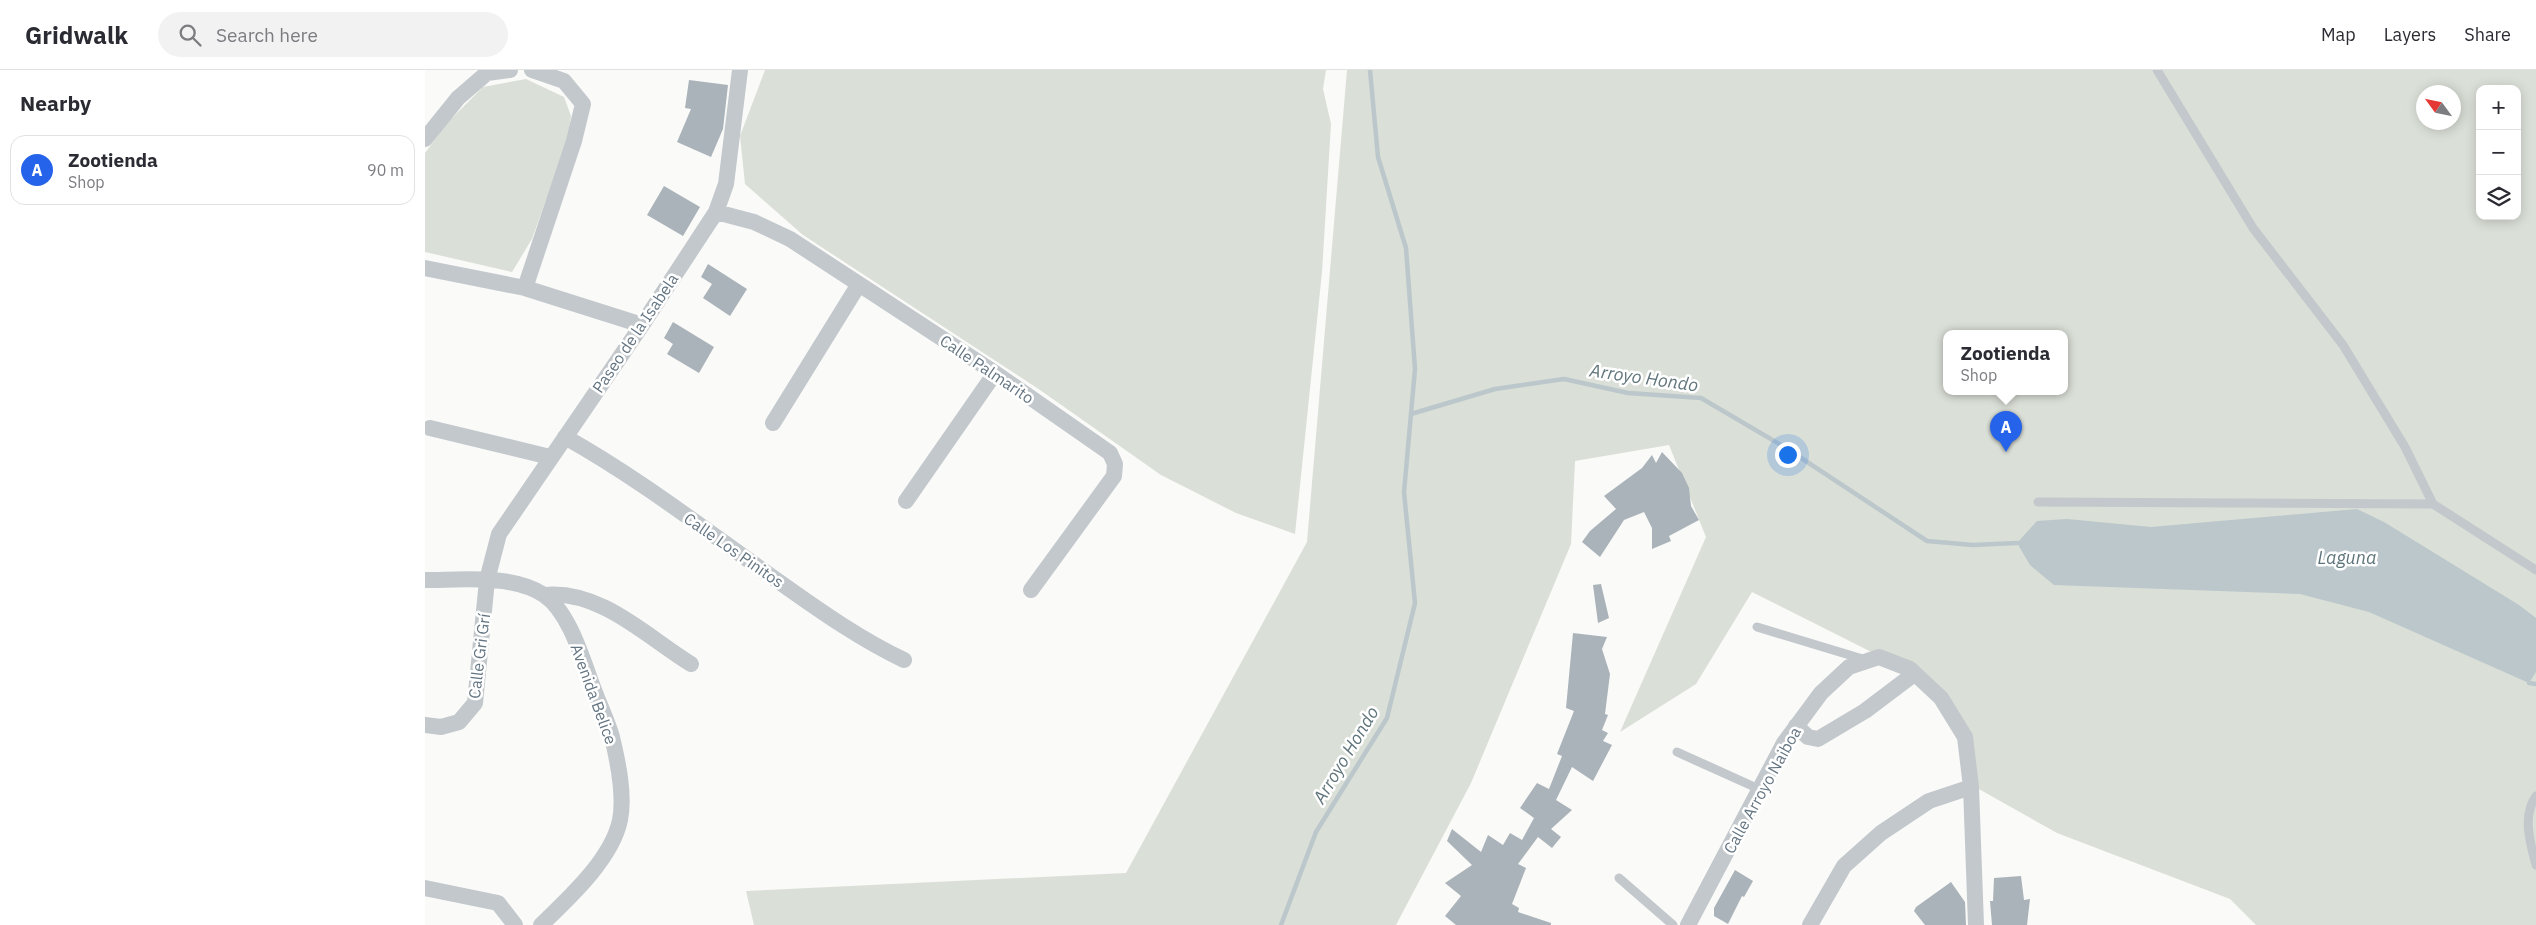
<!DOCTYPE html>
<html lang="en">
<head>
<meta charset="utf-8">
<style>
  :root { --surface:#fff; --page:#f2f2f3; --text:#2b2b33; --muted:#7c7c81; --line:#e1e1e2; --accent:#2563eb }
  body { margin:0; font-family:"IBM Plex Sans",sans-serif; background:var(--page); color:var(--text) }
  .controls { position:absolute; right:15px; top:15px; display:grid; overflow:hidden; border-radius:10px; box-shadow:0 2px 12px #0003 }
  .controls button { width:45px; height:45px; display:grid; place-items:center; padding:0; border:0; border-bottom:1px solid var(--line); background:var(--surface); color:var(--text); font:25px sans-serif }
  .compass { position:absolute; left:1991px; top:15px; width:45px; height:45px; border-radius:50%; background:var(--surface); box-shadow:0 2px 12px #0003; rotate:303deg }
  .you { position:absolute; left:1362px; top:384px; width:18px; height:18px; margin:-12px; border:4px solid #fff; border-radius:50%; background:#1a73e8; box-shadow:0 0 0 8px #1a73e833 }
  .badge { display:grid; place-items:center; width:32px; height:32px; border-radius:50%; background:var(--accent); color:#fff; font-size:16px; font-weight:700 }
  .pin { position:absolute; translate:-50% -41px; filter:drop-shadow(0 1px 2px #0008) }
  .pin::after { content:''; position:absolute; top:26px; width:18px; height:15px; background:inherit; clip-path:polygon(0 0,100% 0,50% 100%) }
  .popup { position:absolute; left:1518px; top:260px; width:125px; height:65px; box-sizing:border-box; display:grid; place-content:center; border-radius:10px; background:var(--surface); filter:drop-shadow(0 1px 4px #0005); font-size:16px; white-space:nowrap; color:var(--muted) }
  .popup b { font-size:19px; color:var(--text) }
  .popup::after { content:''; position:absolute; left:50%; top:100%; margin-left:-10px; border:10px solid transparent; border-top-color:var(--surface) }
  .list { margin:0; padding:0; list-style:none }
  h2 { display:flex; justify-content:space-between; align-items:center; height:65px; margin:0; padding:0 20px; font-size:21px }
  h2 small { font-size:16px; font-weight:400; color:var(--muted) }
  .list li { display:grid; grid-template-columns:32px 1fr auto; gap:15px; align-items:center; box-sizing:border-box; height:70px; margin:0 10px 10px; padding:0 10px; border:1px solid var(--line); border-radius:15px }
  .list b { display:block; font-size:19px; white-space:nowrap }
  .list p { margin:0; font-size:16px; white-space:nowrap; color:var(--muted) }
  .list em { font-size:16px; font-style:normal; color:var(--muted) }
  .icon { flex:none; width:28px; height:28px; fill:none; stroke:currentColor; stroke-width:2; stroke-linecap:round; stroke-linejoin:round }
  .map { position:relative; flex:none; width:2111px; height:855px; overflow:hidden }
  header { display:flex; align-items:center; gap:30px; box-sizing:border-box; height:70px; padding:0 25px; background:var(--surface); border-bottom:1px solid var(--line) }
  header strong { font-size:24px }
  nav { display:flex; gap:28px; margin-inline-start:auto; font-size:18px }
  .search { width:350px; height:45px; background:var(--page); display:flex; align-items:center; gap:12px; box-sizing:border-box; padding:0 18px; border-radius:28px; color:var(--muted); font-size:19px }
  main { display:flex }
  aside { flex:1; background:var(--surface) }
  .map>svg:first-child { display:block }
  .green { fill:#dadfd7; fill-rule:evenodd }
  .water { fill:#bbc7cb }
  .lines { fill:none; stroke-linecap:round; stroke-linejoin:round }
  .stream { stroke:#bbc7cb; stroke-width:4.5 }
  .building { fill:#aab3b9 }
  .service { stroke:#c3c8cc; stroke-width:9 }
  .minor { stroke:#c3c8cc; stroke-width:16 }
  .labels { text-anchor:middle; stroke-width:5; stroke-linejoin:round; paint-order:stroke }
  .street-label { font-size:16px; fill:#657683; stroke:#fff }
  .water-label { font-size:18px; font-style:italic; fill:#60757c; stroke:#fff }
</style>
</head>
<body>
<header>
<strong>Gridwalk</strong>
<div class="search"><svg class="icon" aria-label="search" viewBox="0 0 24 24"><circle cx="10" cy="10" r="6"/><path d="M15 15l6 6"/></svg>Search here</div>
<nav><a>Map</a><a>Layers</a><a>Share</a></nav>
</header>
<main>
<aside>
<h2>Nearby<small></small></h2>
<ul class="list">
<li><span class="badge">A</span><div><b>Zootienda</b><p>Shop</p></div><em>90 m</em></li>
</ul>
</aside>
<div class="map">
<svg width="2111" height="855" viewBox="0 0 2111 855">
  <rect width="100%" height="100%" fill="#fafaf8"/>
  <path class="green" d="M 340,0 L 901,0 L 898,19 L 906,54 L 897,202 L 870,464 L 811,443 L 736,405 L 615,320 L 378,165 L 320,114 L 315,66 Z
    M 922,0 L 2111,0 L 2111,855 L 1831,855 L 1805,829 L 1632,763 L 1552,718 L 1512,615 L 1327,522 L 1271,614 L 1195,662 L 1281,467 L 1244,375 L 1150,391 L 1146,474 L 1046,713 L 971,855 L 329,855 L 321,821 L 701,803 L 882,472 ZM 2055,19 L 2092,19 L 2092,146 L 2055,146 ZM 1998,22 L 2028,22 L 2028,52 L 1998,52 ZM 1522,263 L 1640,263 L 1640,321 L 1522,321 Z
    M 101,9 L 139,27 L 146,46 L 143,69 L 107,169 L 87,202 L 0,182 L 0,83 L 23,52 L 58,17 Z"/>
  <path class="water" d="M 1932,439 L 1959,452 L 2094,535 L 2111,548 L 2111,602 L 2104,613 L 1944,542 L 1875,524 L 1629,515 L 1605,495 L 1592,473 L 1612,451 L 1642,449 L 1726,457 Z"/>
  <g class="lines">
    <path class="stream" d="M 986,344 L 1070,319 L 1139,309 L 1203,323 L 1276,328 L 1361,378 L 1502,471 L 1548,475 L 1592,473
      M 2104,613 L 2111,614
      M 856,855 L 891,762 L 962,648 L 990,533 L 979,422 L 990,299 L 981,178 L 953,87 L 945,0"/>
  </g>
  <path class="building" d="M 264,10 L 303,15 L 298,59 L 286,87 L 252,72 L 266,39 L 260,38 Z
    M 239,116 L 275,137 L 258,166 L 222,145 Z
    M 283,194 L 322,219 L 305,246 L 278,228 L 287,214 L 276,207 Z
    M 248,252 L 289,277 L 274,303 L 242,284 L 248,274 L 239,268 Z
    M 1237,382 L 1257,403 L 1264,418 L 1266,436 L 1274,450 L 1244,466 L 1246,471 L 1227,479 L 1227,458 L 1219,442 L 1199,450 L 1175,487 L 1157,472 L 1165,461 L 1191,439 L 1179,426 L 1217,398 L 1227,385 L 1231,393 Z
    M 1176,514 L 1184,548 L 1173,553 L 1168,515 Z
    M 1148,563 L 1182,567 L 1177,579 L 1185,604 L 1180,644 L 1183,645 L 1177,660 L 1183,663 L 1178,671 L 1187,675 L 1168,711 L 1147,697 L 1131,730 L 1147,740 L 1126,759 L 1136,767 L 1127,778 L 1113,767 L 1093,794 L 1101,798 L 1087,834 L 1094,838 L 1093,842 L 1126,853 L 1126,855 L 1031,855 L 1020,846 L 1036,826 L 1020,813 L 1047,795 L 1022,771 L 1027,759 L 1056,782 L 1063,765 L 1078,775 L 1085,763 L 1097,770 L 1109,748 L 1095,738 L 1112,713 L 1124,719 L 1137,686 L 1132,684 L 1149,641 L 1141,638 Z
    M 1310,800 L 1328,811 L 1319,827 L 1317,826 L 1303,854 L 1289,846 L 1289,838 Z
    M 1596,806 L 1599,830 L 1605,829 L 1602,855 L 1567,855 L 1565,831 L 1568,831 L 1569,808 Z
    M 1526,812 L 1540,832 L 1541,855 L 1500,855 L 1489,841 L 1491,837 Z"/>
  <g class="lines">
    <path class="service" d="M 1732,0 L 1828,158 L 1918,275 L 1980,377 L 2008,434 L 2111,500
      M 1613,432 L 2008,434
      M 1332,557 L 1441,590
      M 1252,682 L 1334,719
      M 2111,726 C 2097,746 2105,772 2111,795
      M 1194,808 L 1248,855"/>
    <path class="minor" d="M 0,69 L 33,28 L 62,3 L 85,0
      M 291,142 L 329,152 L 365,169 L 570,303 L 685,383 L 690,394 L 689,406 L 606,520
      M 0,198 L 100,218 L 217,255
      M 100,218 L 149,71 L 158,34 L 139,11 L 107,0
      M 348,353 L 434,214
      M 5,358 L 125,387
      M 140,367 C 217,410 288,466 360,516 C 398,543 437,570 479,590
      M 481,431 L 570,303
      M 0,510 C 36,510 88,504 119,525 C 146,543 159,595 171,625 C 176,638 183,653 187,667 C 193,692 200,725 195,750 C 187,789 144,828 116,855
      M 119,525 C 175,519 222,567 266,594
      M 0,655 L 16,657 L 34,652 L 50,633 L 62,510 L 74,464 L 217,255 L 291,142 L 301,114 L 315,0
      M 1371,656 L 1383,667 L 1393,669 L 1440,641 L 1489,604
      M 0,818 L 73,833 L 90,855
      M 1263,855 L 1359,673 L 1396,623 L 1424,597 L 1454,587 L 1485,599 L 1516,628 L 1540,667 L 1546,717 L 1551,855
      M 1385,855 L 1419,796 L 1456,763 L 1504,731 L 1546,717"/>
  </g>
  <g class="labels">
    <g class="street-label">
      <text transform="translate(210 263) rotate(-56)" y="6">Paseo de la Isabela</text>
      <text transform="translate(562 299) rotate(34)" y="6">Calle Palmarito</text>
      <text transform="translate(309 480) rotate(35)" y="6">Calle Los Pinitos</text>
      <text transform="translate(54 586) rotate(-83)" y="6">Calle Gri Grí</text>
      <text transform="translate(169 624) rotate(70)" y="6">Avenida Belice</text>
      <text transform="translate(1337 720) rotate(-61)" y="6">Calle Arroyo Naiboa</text>
    </g>
    <g class="water-label">
      <text transform="translate(1219 308) rotate(8)" y="6">Arroyo Hondo</text>
      <text x="1922" y="494">Laguna</text>
      <text transform="translate(921 685) rotate(-59)" y="6">Arroyo Hondo</text>
    </g>
  </g>
</svg>
<div class="controls">
<button>+</button>
<button>−</button>
<button><svg class="icon" aria-label="layers" viewBox="0 0 24 24"><path d="M12 4l9 5-9 5-9-5zM3 14l9 5 9-5"/></svg></button>
</div>
<svg class="compass" viewBox="-18 -18 36 36"><path d="M0-13l5 13h-10z" fill="#e53935"/><path d="M0 13l5-13h-10z" fill="#7c7c81"/></svg>
<div class="you"></div>
<div class="pin badge" style="left:1581px;top:382px">A</div>
<div class="popup"><b>Zootienda</b>Shop</div>
</div>
</main>
</body>
</html>
